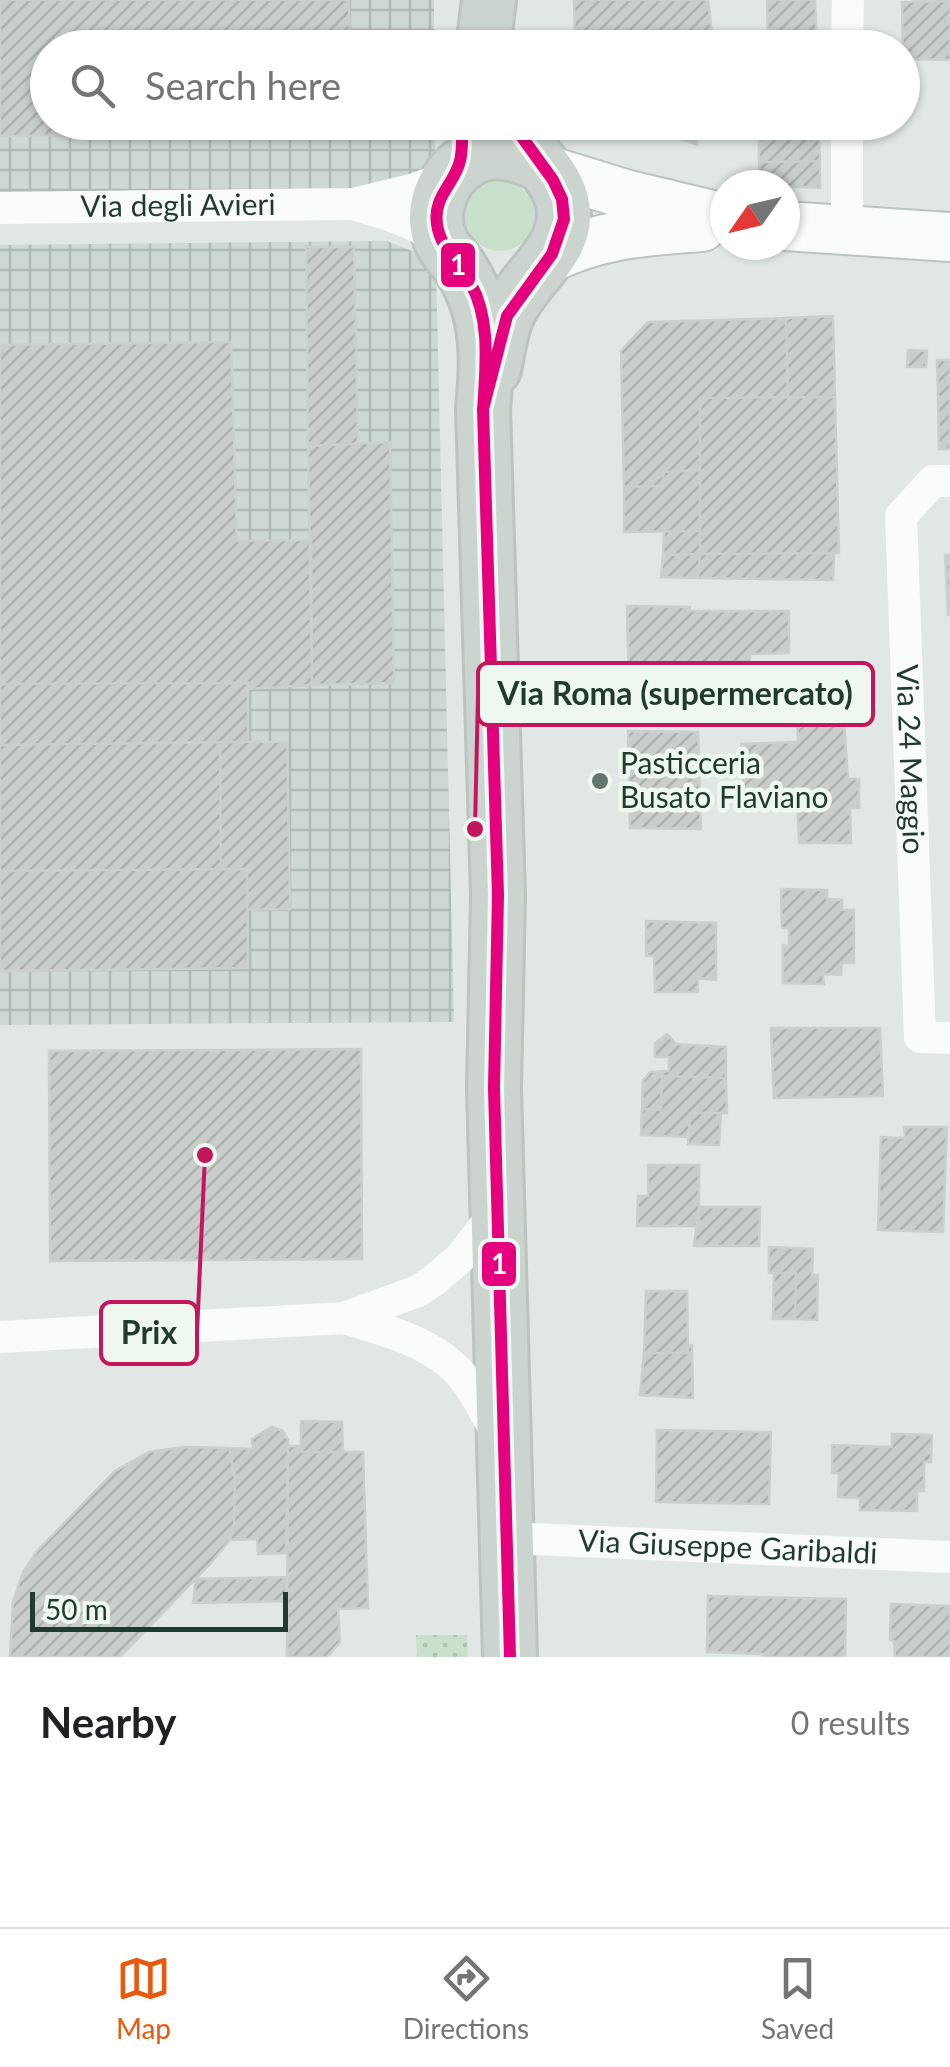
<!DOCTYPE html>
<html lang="en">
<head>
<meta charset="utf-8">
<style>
  :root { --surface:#fff; --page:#f2f2f2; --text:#202124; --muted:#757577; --line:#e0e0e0; --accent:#ea580c }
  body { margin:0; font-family:Lato,sans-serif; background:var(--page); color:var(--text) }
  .compass { position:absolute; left:710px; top:170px; width:90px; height:90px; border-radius:50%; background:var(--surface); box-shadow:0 2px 8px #0004; rotate:236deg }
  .scale { position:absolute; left:30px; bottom:25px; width:258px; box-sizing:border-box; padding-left:10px; border:5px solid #1f3a2e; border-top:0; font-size:28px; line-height:35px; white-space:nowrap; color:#1f3a2e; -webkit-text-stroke:8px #eff7f1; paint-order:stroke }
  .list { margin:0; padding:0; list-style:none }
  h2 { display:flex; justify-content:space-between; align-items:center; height:130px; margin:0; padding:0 40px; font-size:42px }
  h2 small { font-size:32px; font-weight:400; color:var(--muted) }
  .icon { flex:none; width:55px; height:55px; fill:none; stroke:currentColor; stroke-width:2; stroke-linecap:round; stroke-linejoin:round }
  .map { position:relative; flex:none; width:950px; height:1657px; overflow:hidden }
  .search { position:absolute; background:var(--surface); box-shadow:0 2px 8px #0004; left:30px; right:30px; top:30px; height:110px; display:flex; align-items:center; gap:25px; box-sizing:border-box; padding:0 35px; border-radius:55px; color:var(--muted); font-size:38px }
  .sheet { height:270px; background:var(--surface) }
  nav { display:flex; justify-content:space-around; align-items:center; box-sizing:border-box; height:140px; border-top:2px solid var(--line); background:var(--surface); font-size:28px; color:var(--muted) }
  nav a { display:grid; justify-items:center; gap:5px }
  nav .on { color:var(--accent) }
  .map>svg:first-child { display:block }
  .industrial { fill:url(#industrial-grid) }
  .grass { fill:url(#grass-dots) }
  .garden { fill:#c9e1cc }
  .building { fill:url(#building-hatch); stroke:#cad0cd; stroke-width:2.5 }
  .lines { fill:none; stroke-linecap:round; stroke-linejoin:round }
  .secondary-casing { stroke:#bac4bf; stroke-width:52 }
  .primary-casing { stroke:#bbc4c0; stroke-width:58 }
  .street { stroke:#fafbfb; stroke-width:32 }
  .secondary { stroke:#fafbfb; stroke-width:48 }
  .primary { stroke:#ccd4d0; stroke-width:52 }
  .bus-1-casing { stroke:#eff7f1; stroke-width:20 }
  .bus-1 { stroke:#e5007d; stroke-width:12 }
  .poi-dot { fill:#63776e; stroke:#eff7f1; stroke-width:4 }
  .labels { text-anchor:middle; stroke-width:9; stroke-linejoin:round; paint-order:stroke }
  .street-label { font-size:30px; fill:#1f3a2e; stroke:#eff7f1 }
  .poi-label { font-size:30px; fill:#1f3a2e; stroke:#eff7f1; text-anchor:start }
  .leader { fill:none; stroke:#c2185b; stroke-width:4 }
  .callout-dot { fill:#c2185b; stroke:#eff7f1; stroke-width:4 }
  .callout { fill:#eff7f1; stroke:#c2185b; stroke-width:4 }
  .callout-label { font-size:32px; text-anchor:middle; font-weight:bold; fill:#1f3a2e }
  .line-badge { stroke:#eff7f1; stroke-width:4 }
  .badge-label { font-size:28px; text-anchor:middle; font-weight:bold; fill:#fff }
</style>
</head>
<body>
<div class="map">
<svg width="950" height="1657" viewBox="0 0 950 1657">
  <defs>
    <pattern id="industrial-grid" width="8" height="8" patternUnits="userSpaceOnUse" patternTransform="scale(2.5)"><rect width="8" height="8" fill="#ced9d3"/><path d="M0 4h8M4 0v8" fill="none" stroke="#b0bbb5"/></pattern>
    <pattern id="grass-dots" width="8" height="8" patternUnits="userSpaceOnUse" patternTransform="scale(2.5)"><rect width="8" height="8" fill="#c9e1cc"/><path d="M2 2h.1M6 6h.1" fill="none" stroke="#acc2b0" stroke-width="1.8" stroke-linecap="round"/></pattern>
    <pattern id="building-hatch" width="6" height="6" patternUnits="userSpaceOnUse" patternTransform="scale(2.5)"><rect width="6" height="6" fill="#c9cecb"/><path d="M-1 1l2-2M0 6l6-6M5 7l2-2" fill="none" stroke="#acb2af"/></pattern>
  </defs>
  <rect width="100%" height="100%" fill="#e1e7e4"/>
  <path class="industrial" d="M 0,0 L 434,0 L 434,47 L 48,48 L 48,122 L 435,123 L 435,155 L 418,171 L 366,189 L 0,195 Z
    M 387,241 L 425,256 L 436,269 L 454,1022 L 0,1025 L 0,245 Z"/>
  <path class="grass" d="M 416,1635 L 467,1635 L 468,1657 L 417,1657 Z"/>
  <path class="garden" d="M465 216a35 35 0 1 1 70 0a35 35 0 1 1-70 0Z"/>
  <path class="building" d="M 0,0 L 349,0 L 350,48 L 48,48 L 48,122 L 350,122 L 350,132 L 0,136 Z
    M 574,0 L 708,0 L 713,40 L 700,39 L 700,48 L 575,48 Z
    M 767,0 L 815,0 L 817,46 L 761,48 L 761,42 L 768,42 Z
    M 950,1 L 950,60 L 903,59 L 902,2 Z
    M 634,122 L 697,122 L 697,145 Z
    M 759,122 L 819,122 L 820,161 L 759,162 Z
    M 820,161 L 820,188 L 760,185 L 759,162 Z
    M 306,247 L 354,247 L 358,444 L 308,446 Z
    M 833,316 L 835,397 L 788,397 L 786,318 Z
    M 786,318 L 788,397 L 700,398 L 700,470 L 663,472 L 664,486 L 624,487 L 621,351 L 648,322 Z
    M 231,342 L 237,541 L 311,540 L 312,685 L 247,689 L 248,683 L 0,684 L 0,345 Z
    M 908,350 L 927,351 L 926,367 L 907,367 Z
    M 937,360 L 950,360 L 950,397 L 938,397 Z
    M 835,397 L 839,553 L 700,554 L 700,398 Z
    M 938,397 L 950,397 L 950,449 L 939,449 Z
    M 390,442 L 394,683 L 312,685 L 308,446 Z
    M 700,470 L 700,531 L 624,532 L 624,487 L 664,486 L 663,472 Z
    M 664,531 L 700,531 L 700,554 L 663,555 Z
    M 834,553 L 833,580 L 698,578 L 700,554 Z
    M 700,554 L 698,578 L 661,577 L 663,555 Z
    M 945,555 L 950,555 L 950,614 L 948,615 Z
    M 627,606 L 690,607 L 689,611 L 789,611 L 789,653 L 750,654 L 750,666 L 709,667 L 685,690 L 629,690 Z
    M 248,683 L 248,742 L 0,745 L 0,684 Z
    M 843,709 L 848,779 L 859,779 L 859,808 L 850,808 L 851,843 L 799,843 L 797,796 L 776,796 L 777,806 L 744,806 L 741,744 L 798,742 L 797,710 Z
    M 628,731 L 698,732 L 701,829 L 630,828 Z
    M 220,742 L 221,869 L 0,871 L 0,745 Z
    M 220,742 L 287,742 L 290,909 L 247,910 L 247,869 L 221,869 Z
    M 247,869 L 248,968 L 0,971 L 0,871 Z
    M 781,889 L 827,890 L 827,899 L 842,900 L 842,910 L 854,910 L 854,963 L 842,963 L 841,975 L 823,974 L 824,984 L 783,983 L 783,945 L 789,946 L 789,928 L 782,928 Z
    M 646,921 L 716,923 L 716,980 L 698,978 L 698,992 L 655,992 L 654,956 L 646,956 Z
    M 771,1028 L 880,1028 L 883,1096 L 774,1098 Z
    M 667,1034 L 676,1044 L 726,1047 L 726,1078 L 662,1076 L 661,1110 L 642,1109 L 643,1081 L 650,1072 L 669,1071 L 669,1057 L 655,1057 L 655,1043 Z
    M 361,1049 L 362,1259 L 50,1261 L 49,1051 Z
    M 662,1076 L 726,1078 L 727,1113 L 690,1113 L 689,1137 L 641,1135 L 642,1109 L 661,1110 Z
    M 690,1113 L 721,1113 L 719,1145 L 688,1144 Z
    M 904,1127 L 947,1127 L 943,1232 L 878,1230 L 881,1137 L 905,1138 Z
    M 648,1165 L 699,1165 L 699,1226 L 637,1226 L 638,1196 L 648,1196 Z
    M 699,1207 L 760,1207 L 759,1246 L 694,1246 Z
    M 769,1247 L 813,1249 L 812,1275 L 818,1275 L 817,1320 L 795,1319 L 796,1273 L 769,1273 Z
    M 774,1273 L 796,1273 L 795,1319 L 773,1319 Z
    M 646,1291 L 687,1291 L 688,1353 L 644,1353 Z
    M 692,1345 L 693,1398 L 640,1395 L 644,1353 L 688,1353 L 688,1346 Z
    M 301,1421 L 342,1422 L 343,1452 L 301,1452 Z
    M 272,1427 L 283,1431 L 288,1440 L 286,1553 L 258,1554 L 257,1539 L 230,1540 L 234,1523 L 235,1477 L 229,1448 L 253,1449 L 252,1439 Z
    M 657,1430 L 771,1432 L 769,1504 L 656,1502 Z
    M 892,1434 L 932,1435 L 931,1462 L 924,1462 L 924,1491 L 917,1491 L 917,1511 L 860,1510 L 860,1498 L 838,1497 L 839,1473 L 832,1473 L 832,1445 L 892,1447 Z
    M 288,1446 L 301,1446 L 301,1452 L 363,1452 L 368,1608 L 338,1609 L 340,1642 L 327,1657 L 287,1657 Z
    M 184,1447 L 229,1448 L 235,1477 L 234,1523 L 230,1540 L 209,1565 L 120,1657 L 10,1657 L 13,1602 L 23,1572 L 37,1551 L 115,1471 L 149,1452 Z
    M 286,1577 L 286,1601 L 193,1603 L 196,1579 Z
    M 708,1596 L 846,1599 L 845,1657 L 763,1657 L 763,1654 L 707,1652 Z
    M 891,1604 L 950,1606 L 950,1657 L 895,1657 L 894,1641 L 890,1640 Z"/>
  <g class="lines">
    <g class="secondary-casing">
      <path id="secondary" d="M 547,170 L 625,194 L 725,218
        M 785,226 L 950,237
        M 546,260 C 599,234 643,231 702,227"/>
    </g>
    <g class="primary-casing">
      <path id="primary" d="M 483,48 L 489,0
        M 494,369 C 498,352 500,332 507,316 C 523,275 575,249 562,200 C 555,175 533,156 519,135
        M 510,1657 L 494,1088 L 498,895 L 483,409 C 486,377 488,349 481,317 C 476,296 469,279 456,262 C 452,256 445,250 442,243 C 428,216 440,178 466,162 C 489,146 515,152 539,164"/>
    </g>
    <g class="street">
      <path d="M 847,48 L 848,0"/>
      <path d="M 353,204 C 385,214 423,222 446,249"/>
      <path id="s1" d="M 0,208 L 353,204 L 415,189 L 451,176"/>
      <path d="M 847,230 L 847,122"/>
      <path id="s2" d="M 950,481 L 933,481 L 901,516 L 920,1037 L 950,1038"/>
      <path d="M 344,1318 C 387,1331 435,1342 464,1378 C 477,1395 486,1415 497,1433"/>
      <path d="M 0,1337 L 344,1318 L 418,1291 L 433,1281 L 460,1258 L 497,1210"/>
      <path id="s3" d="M 506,1538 L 950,1557"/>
    </g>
    <use href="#secondary" class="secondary"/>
    <use href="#primary" class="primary"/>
    <g class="bus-1-casing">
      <path id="bus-1" d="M 462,122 C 462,135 463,149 460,161 C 454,185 433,196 437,224 C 440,248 460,264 471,284 C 492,322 485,371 483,413
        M 510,1657 L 494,1088 L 498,895 L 483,409 L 507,316 L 552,254 L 564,219 L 562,199 L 553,180 L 511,122"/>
    </g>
    <use href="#bus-1" class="bus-1"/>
  </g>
  <circle class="poi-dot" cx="600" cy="781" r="10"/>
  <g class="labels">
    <g class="street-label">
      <text dy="10" stroke="none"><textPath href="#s1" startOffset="178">Via degli Avieri</textPath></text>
      <text dy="10" stroke="none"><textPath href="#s2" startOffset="308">Via 24 Maggio</textPath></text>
      <text dy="10" stroke="none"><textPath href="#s3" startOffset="222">Via Giuseppe Garibaldi</textPath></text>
    </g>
    <g class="poi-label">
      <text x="620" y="774">Pasticceria<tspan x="620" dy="34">Busato Flaviano</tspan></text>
    </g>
  </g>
  <path class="leader" d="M475 829L478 694M205 1155L197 1333"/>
  <g class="callout-dot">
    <circle cx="475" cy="829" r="10"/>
    <circle cx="205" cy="1155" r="10"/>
  </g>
  <g class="callout">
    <rect x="478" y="663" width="395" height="62" rx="10"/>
    <rect x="101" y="1302" width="96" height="62" rx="10"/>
  </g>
  <g class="callout-label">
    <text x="675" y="705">Via Roma (supermercato)</text>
    <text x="149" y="1344">Prix</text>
  </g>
  <g class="line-badge">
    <rect x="439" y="241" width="38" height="48" rx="10" fill="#e5007d"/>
    <rect x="480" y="1240" width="38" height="48" rx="10" fill="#e5007d"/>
  </g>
  <g class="badge-label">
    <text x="458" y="275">1</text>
    <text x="499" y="1274">1</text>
  </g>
</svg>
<svg class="compass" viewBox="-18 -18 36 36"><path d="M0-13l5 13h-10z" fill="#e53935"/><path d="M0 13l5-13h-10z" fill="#757577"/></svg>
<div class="scale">50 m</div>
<div class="search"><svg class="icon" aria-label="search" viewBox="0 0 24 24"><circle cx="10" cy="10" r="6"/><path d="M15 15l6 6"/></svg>Search here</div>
</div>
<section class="sheet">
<h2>Nearby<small>0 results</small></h2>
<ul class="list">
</ul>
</section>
<nav>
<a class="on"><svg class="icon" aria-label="map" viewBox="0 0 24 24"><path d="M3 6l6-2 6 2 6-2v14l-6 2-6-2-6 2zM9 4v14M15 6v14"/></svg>Map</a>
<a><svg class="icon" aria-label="directions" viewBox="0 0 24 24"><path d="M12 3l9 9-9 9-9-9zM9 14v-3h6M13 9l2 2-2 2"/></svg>Directions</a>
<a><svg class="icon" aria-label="saved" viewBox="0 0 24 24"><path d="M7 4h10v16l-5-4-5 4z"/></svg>Saved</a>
</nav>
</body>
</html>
